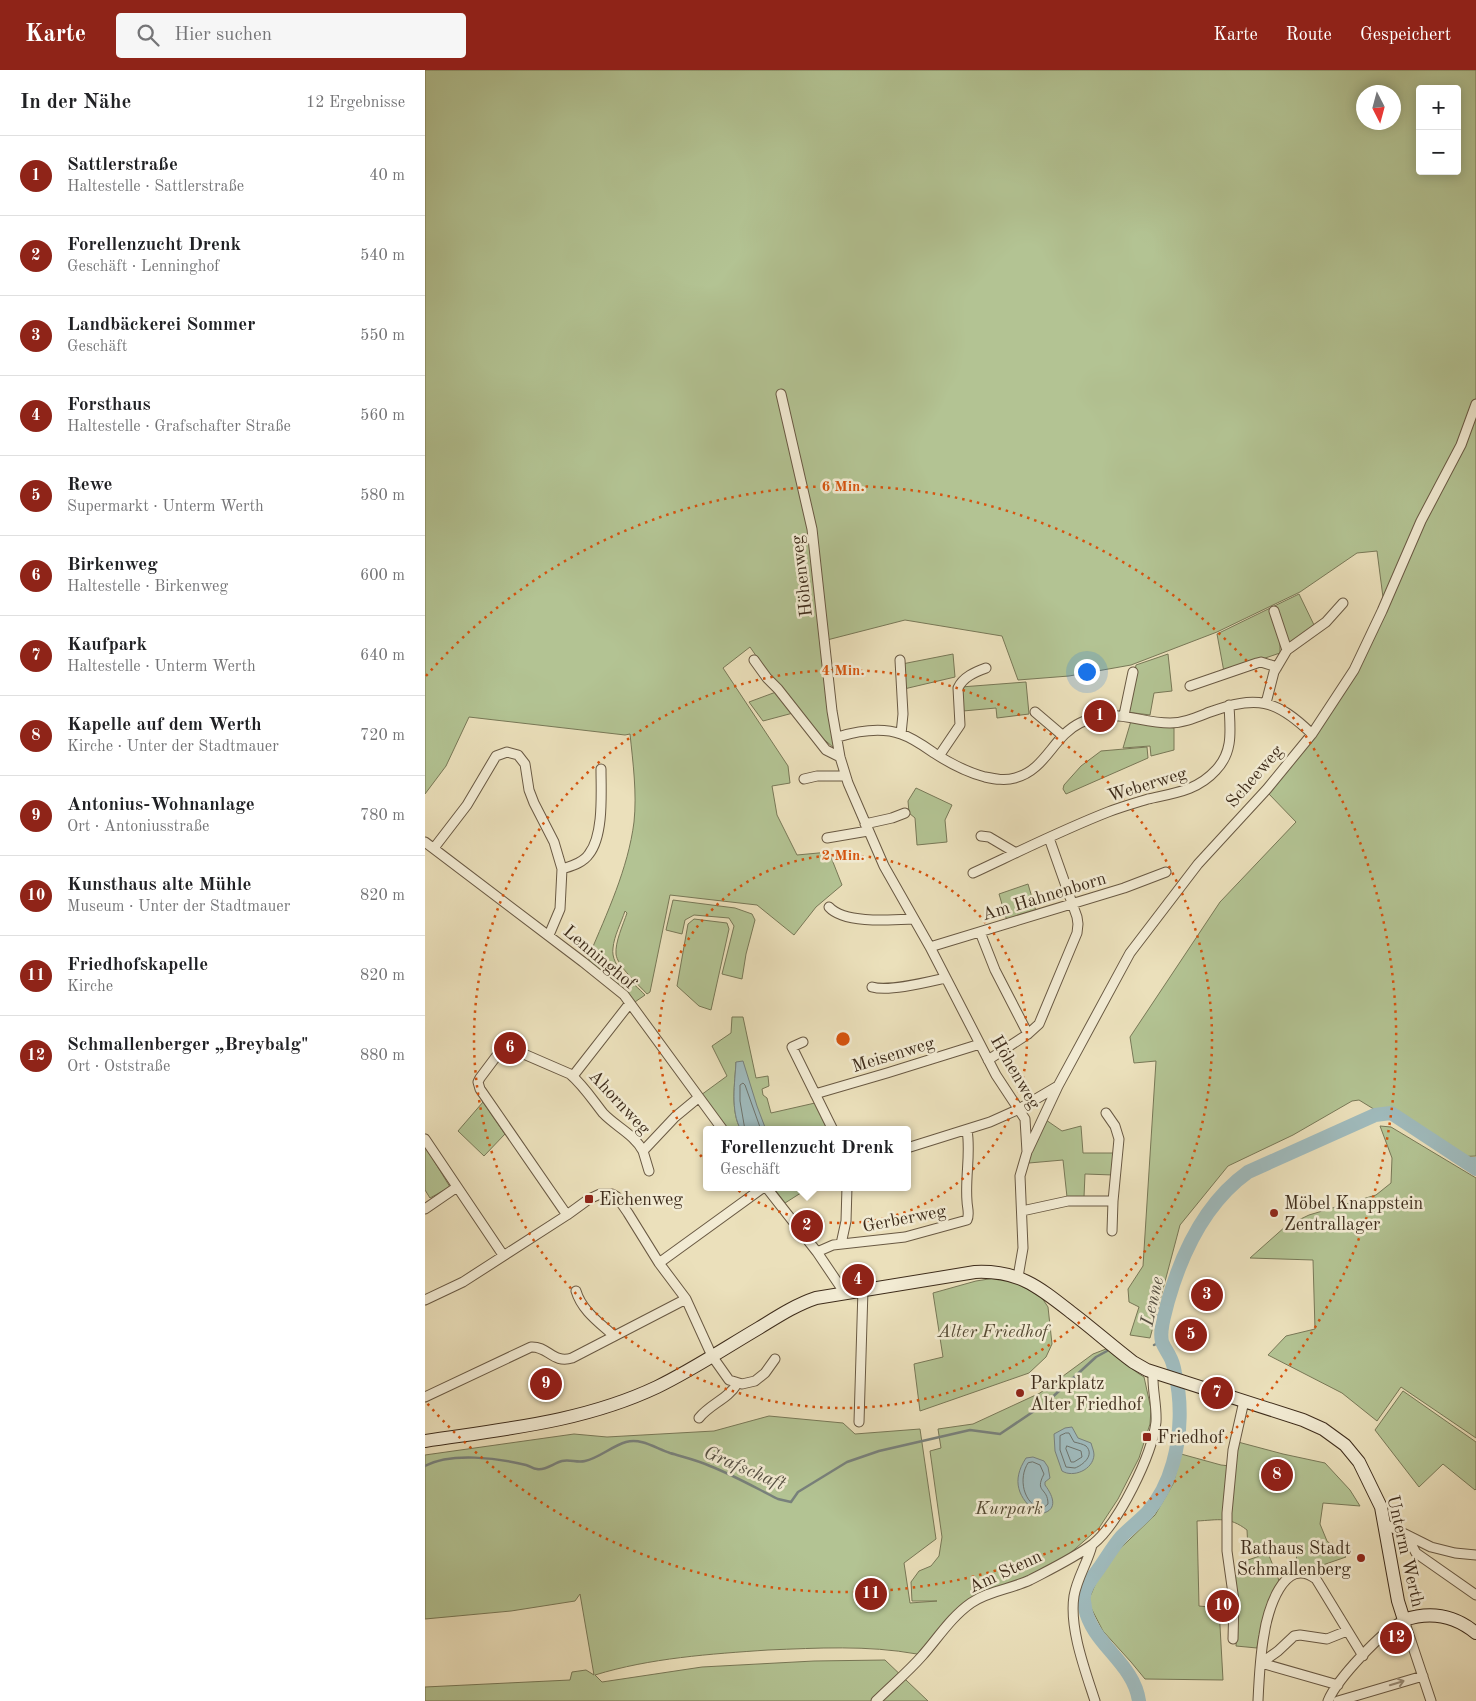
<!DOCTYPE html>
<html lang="de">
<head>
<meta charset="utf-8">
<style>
  :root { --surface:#fff; --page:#f6f6f6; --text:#202124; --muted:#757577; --line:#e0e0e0; --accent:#8f2418 }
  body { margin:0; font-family:"Old Standard TT",serif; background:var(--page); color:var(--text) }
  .controls { position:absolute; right:15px; top:15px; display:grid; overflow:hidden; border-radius:5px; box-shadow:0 2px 12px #0003 }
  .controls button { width:45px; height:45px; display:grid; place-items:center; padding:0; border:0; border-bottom:1px solid var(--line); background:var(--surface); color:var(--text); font:25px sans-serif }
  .compass { position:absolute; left:931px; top:15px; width:45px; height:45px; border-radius:50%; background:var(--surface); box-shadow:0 2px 12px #0003; rotate:174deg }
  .you { position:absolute; left:661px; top:601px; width:18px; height:18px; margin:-12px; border:4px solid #fff; border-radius:50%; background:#1a73e8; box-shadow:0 0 0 8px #1a73e833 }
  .badge { display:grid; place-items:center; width:32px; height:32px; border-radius:50%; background:var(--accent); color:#fff; font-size:16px; font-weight:700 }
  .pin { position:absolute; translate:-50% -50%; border:2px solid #fff; box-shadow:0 1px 5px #0006 }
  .popup { position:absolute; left:278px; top:1056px; width:208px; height:65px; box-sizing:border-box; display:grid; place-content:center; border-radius:5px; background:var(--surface); filter:drop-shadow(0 1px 4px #0005); font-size:16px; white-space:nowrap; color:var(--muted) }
  .popup b { font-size:19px; color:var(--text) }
  .popup::after { content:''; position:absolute; left:50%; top:100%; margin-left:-10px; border:10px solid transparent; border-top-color:var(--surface) }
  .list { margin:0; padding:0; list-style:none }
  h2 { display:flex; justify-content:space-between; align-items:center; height:65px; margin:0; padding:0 20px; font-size:21px }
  h2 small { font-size:16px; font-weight:400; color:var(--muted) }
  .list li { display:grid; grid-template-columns:32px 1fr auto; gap:15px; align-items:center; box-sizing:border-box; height:80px; padding:0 20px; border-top:1px solid var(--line) }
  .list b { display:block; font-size:19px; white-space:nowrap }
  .list p { margin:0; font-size:16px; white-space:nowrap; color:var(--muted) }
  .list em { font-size:16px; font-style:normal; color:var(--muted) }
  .icon { flex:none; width:28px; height:28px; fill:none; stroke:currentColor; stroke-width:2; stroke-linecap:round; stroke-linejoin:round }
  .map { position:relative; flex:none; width:1051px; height:1631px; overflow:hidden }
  header { display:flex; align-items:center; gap:30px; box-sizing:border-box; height:70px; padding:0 25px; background:var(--accent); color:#fff }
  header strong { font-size:24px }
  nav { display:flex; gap:28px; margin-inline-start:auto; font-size:18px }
  .search { width:350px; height:45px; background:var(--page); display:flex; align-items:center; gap:12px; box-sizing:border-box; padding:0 18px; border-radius:5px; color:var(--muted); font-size:19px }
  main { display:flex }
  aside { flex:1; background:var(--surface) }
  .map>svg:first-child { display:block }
  .green { fill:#b3c393; stroke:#787857; fill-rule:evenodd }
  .water { fill:#9fbabc; stroke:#78817c }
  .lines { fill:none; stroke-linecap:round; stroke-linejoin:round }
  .shore { stroke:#6e736c; stroke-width:1 }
  .stream { stroke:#78817c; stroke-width:2.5 }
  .canal { stroke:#9fbabc; stroke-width:8 }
  .river { stroke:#9fbabc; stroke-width:14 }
  .street-casing { stroke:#695943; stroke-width:11 }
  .secondary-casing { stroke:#3e2c1b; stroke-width:14 }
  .street { stroke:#f2ebd3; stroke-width:9 }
  .secondary { stroke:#f2ebd3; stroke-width:12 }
  .oneway { stroke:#988c77 }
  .ring { fill:none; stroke:#d7540e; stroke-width:2.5; stroke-dasharray:2.5 5 }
  .poi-dot { fill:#8f2418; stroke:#f2ebd3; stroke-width:2 }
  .labels { text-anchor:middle; stroke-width:5; stroke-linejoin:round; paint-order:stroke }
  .street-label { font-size:18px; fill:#3e2c1b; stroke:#f2ebd3 }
  .poi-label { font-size:18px; fill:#3e2c1b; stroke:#f2ebd3; text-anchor:start }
  .park-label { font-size:18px; font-style:italic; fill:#554a33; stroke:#f2ebd3 }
  .water-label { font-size:19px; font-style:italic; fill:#565043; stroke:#f2ebd3 }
  .centre { fill:#d7540e; stroke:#f2ebd3; stroke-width:2.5 }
  .ring-label { font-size:15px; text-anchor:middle; font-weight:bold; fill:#d7540e; stroke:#f2ebd3; stroke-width:5; stroke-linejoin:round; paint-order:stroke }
</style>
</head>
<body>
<header>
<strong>Karte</strong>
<div class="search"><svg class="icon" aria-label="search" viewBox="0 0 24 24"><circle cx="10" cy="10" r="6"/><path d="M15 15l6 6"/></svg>Hier suchen</div>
<nav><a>Karte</a><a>Route</a><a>Gespeichert</a></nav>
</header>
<main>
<aside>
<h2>In der Nähe<small>12 Ergebnisse</small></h2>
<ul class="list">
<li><span class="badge">1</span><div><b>Sattlerstraße</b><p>Haltestelle · Sattlerstraße</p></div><em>40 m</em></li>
<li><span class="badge">2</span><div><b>Forellenzucht Drenk</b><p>Geschäft · Lenninghof</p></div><em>540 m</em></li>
<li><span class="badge">3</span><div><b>Landbäckerei Sommer</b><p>Geschäft</p></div><em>550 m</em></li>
<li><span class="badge">4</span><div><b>Forsthaus</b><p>Haltestelle · Grafschafter Straße</p></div><em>560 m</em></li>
<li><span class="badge">5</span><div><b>Rewe</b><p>Supermarkt · Unterm Werth</p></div><em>580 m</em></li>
<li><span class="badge">6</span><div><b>Birkenweg</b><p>Haltestelle · Birkenweg</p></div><em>600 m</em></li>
<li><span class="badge">7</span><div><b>Kaufpark</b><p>Haltestelle · Unterm Werth</p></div><em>640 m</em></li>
<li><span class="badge">8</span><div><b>Kapelle auf dem Werth</b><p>Kirche · Unter der Stadtmauer</p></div><em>720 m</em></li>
<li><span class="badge">9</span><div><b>Antonius-Wohnanlage</b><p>Ort · Antoniusstraße</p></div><em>780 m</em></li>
<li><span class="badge">10</span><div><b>Kunsthaus alte Mühle</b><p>Museum · Unter der Stadtmauer</p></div><em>820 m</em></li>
<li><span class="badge">11</span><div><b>Friedhofskapelle</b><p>Kirche</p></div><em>820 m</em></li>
<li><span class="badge">12</span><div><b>Schmallenberger „Breybalg&quot;</b><p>Ort · Oststraße</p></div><em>880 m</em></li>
</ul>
</aside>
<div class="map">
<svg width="1051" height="1631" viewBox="0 0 1051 1631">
  <rect width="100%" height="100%" fill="#ebe0bb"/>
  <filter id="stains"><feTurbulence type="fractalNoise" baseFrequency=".004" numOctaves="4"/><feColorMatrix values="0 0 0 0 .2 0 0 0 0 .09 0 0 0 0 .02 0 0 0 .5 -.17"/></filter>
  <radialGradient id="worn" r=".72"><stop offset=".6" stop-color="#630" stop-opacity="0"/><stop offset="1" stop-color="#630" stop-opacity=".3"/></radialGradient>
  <path class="green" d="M 0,0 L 1051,0 L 1051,1086 L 1027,1087 L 934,1030 L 927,1031 L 868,1065 L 803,1096 L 755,1155 L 725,1268 L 705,1265 L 714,1237 L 704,1232 L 703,1219 L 718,1196 L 731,991 L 709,993 L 705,967 L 795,832 L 871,752 L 843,723 L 889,666 L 959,535 L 952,481 L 932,483 L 875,522 L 792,562 L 706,595 L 644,606 L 593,610 L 577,566 L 480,550 L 402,570 L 409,678 L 374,648 L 325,577 L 298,598 L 363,696 L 365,713 L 347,716 L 352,745 L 372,785 L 404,782 L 417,815 L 391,837 L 369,865 L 332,835 L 245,825 L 225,922 L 222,924 C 214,915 192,896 191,884 C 190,872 198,855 202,843 L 200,841 C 196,853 189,866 188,878 C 185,897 209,913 220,925 L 207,934 L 164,891 L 164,886 C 182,843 203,799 209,752 C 212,723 208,693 205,664 L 200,665 L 44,647 L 21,696 L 0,724 ZM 995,19 L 1032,19 L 1032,101 L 995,101 ZM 938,22 L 968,22 L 968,52 L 938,52 Z
    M 874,524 L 890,557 L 865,572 L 855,569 L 855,583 L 799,602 L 792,564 Z
    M 528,584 L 530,607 L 479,619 L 477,594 Z
    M 743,584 L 747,621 L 729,623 L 725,645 L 702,642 L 711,595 Z
    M 601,612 L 604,644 L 572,648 L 571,638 L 538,641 L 536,617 Z
    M 351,622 L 368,643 L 338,651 L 324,632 Z
    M 706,651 L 749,658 L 749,680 L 726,686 L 725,676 L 698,678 Z
    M 722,677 L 723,688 L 641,724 L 638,719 L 639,715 L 656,696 L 676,681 Z
    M 491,718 L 527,735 L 520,750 L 522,772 L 492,775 L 490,748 L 484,743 L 483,731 Z
    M 603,814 L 611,841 L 582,851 L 574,824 Z
    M 248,830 L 310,838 L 327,844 L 330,850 L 321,884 L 317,909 L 297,904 L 309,856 L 304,848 L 269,845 L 260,850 L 257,864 L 241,860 Z
    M 269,849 L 302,853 L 304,859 L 286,940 L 274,936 L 252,916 L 263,854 Z
    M 307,947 L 318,947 L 331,1008 L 343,1006 L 344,1016 L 337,1019 L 338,1025 L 342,1028 L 346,1043 L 390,1033 L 403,1060 L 341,1060 L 311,992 C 310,1013 305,1041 316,1060 L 303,1060 L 276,1025 L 302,1006 L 287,976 L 306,963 Z
    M 58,1032 L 80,1064 L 59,1086 L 33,1061 Z
    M 621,1050 L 637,1061 L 656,1056 L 658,1083 L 689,1083 L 688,1105 L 660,1104 L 659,1127 L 642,1127 L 638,1090 L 604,1093 L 603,1086 Z
    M 955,1056 L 966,1057 L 1051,1108 L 1051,1368 L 976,1317 L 952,1351 L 917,1323 L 843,1285 L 861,1266 L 890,1259 L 888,1190 L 825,1188 L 861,1156 L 884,1145 L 951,1125 L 966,1113 L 967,1088 Z
    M 0,1076 L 25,1117 L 5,1128 L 0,1120 Z
    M 348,1117 L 378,1117 L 379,1121 L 360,1133 Z
    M 570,1208 L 587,1211 L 596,1215 L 617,1228 L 623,1237 L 627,1274 L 621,1287 L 604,1303 L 495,1341 L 489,1294 L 518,1287 L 508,1223 L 551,1211 Z
    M 681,1279 C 694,1286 705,1299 719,1307 L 726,1339 L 725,1354 L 714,1388 L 693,1429 L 674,1458 L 643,1485 L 596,1511 L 535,1540 L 492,1584 C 442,1575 393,1578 343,1580 C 285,1584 225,1588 170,1605 L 177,1612 L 277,1597 L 389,1591 L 460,1590 L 503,1631 L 0,1631 L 0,1617 L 145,1610 L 147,1602 L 161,1600 L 169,1605 L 155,1524 L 150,1531 L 86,1541 L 0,1549 L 0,1385 L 149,1364 L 182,1367 L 289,1361 L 344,1346 L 418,1353 L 430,1364 L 495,1359 L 511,1469 L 479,1493 L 485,1533 L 512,1531 L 487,1531 L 486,1512 L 494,1501 L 506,1496 L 514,1486 L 517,1467 L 505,1381 L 516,1378 L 513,1359 L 548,1354 L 615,1323 L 668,1284 Z
    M 978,1321 L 1051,1372 L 1051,1419 L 1050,1420 L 1018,1394 L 994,1417 L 950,1360 Z
    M 813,1372 L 858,1384 L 900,1393 L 925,1420 L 935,1436 L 898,1433 L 895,1454 L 902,1471 L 921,1487 L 889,1498 L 871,1501 L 872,1474 L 823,1479 L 822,1460 C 804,1446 793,1450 772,1451 L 774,1536 L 794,1538 L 798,1610 L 720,1609 L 706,1592 L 678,1561 L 665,1536 L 664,1529 L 679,1494 L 730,1445 L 748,1414 L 756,1384 L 796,1395 L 805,1396 Z
    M 843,1483 L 855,1513 C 842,1533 836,1555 832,1578 L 811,1576 L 813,1543 L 809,1509 L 823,1490 Z"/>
  <path class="water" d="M 318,991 L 332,1036 L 341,1060 L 316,1060 C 305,1041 310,1012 311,992 Z
    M 647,1357 L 653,1368 L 666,1373 C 667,1377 669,1381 669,1385 C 668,1400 648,1408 637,1401 L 630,1381 L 629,1364 L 640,1358 Z
    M 608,1387 L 619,1391 L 623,1397 L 625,1408 L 620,1412 L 620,1415 C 629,1427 634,1442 613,1444 C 593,1428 586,1411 601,1388 Z"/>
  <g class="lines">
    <path class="shore" d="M 320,1060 L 315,1031 L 315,1015 L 318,1013 L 320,1015 L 336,1060
      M 641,1363 L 644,1363 L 649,1372 C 653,1373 658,1374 661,1376 C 670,1385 658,1395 650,1398 L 641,1397 L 635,1380 L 635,1366 Z
      M 642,1376 L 656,1381 L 657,1387 L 649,1392 L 646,1392 L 641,1379 Z
      M 608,1392 L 615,1395 L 619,1404 C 609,1423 623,1417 623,1434 L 617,1439 C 598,1434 593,1408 603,1393 Z"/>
    <path class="stream" d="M 729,1275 L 737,1271
      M 0,1396 C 26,1382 73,1388 101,1395 C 105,1396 108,1399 112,1399 C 120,1401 129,1393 137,1391 C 145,1389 152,1393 160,1391 C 174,1388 187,1376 201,1372 C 217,1368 230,1378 245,1383 C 258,1387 272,1390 285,1396 C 308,1405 331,1418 353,1429 L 366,1432 L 373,1422 L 422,1392 L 454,1381 L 545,1360 L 575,1364 L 621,1333 L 671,1287 L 682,1281"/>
    <path class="canal" d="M 1039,1091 L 1051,1091"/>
    <path class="river" d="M 714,1631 C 709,1593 667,1574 660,1538 C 660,1534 658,1530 659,1526 C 660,1515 669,1506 675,1497 C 682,1487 689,1475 697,1466 C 705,1458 714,1451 722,1443 C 734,1429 743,1411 748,1393 C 756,1365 757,1331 750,1303 C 749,1297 747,1290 744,1285 C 742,1281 739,1277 737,1272 C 734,1259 740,1244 743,1231 C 757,1182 781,1132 823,1102 L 950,1045 L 966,1043 L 1051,1099"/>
    <g class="street-casing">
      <path id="street" d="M 356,324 L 387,459 L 407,641 L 415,687 L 423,713 L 459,796 L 505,877 L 571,1005 L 600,1049 L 602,1082 L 595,1106 L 598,1178 L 593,1207
        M 849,541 L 862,580
        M 329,590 L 342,608 L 353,619 L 401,680 L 415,687
        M 475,590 L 478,644 L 476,664
        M 765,616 L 832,593 L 836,592 L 852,597
        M 841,633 L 849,602 L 862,580 L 901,552 L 918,533
        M 610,642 L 637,665
        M 699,645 L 708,602
        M 413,667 C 433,661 456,657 476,664 C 488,668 499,676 509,683 C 526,694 541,702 560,707 C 570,709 580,711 590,708 C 621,700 628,666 655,653 C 689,636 712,653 745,653 C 759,653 772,647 785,642 C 831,625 851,629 887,664
        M 514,686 L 535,655 L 533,618 C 538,607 550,602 561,598
        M 379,709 L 392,706 L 420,706
        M 440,754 L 467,748 L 480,743
        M 556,766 L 564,767 L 591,783
        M 402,768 L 443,761
        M 0,772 L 158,892 L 199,925 L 298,1060
        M 9,778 L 42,735 L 71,686 L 82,682 L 93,685 L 100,694 L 104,720 L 109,733 L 129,772 L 137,799 L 135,839 L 124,865
        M 137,799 C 146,796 158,793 164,784 C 179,765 176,722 176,699
        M 548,803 C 593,782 637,760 683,742 C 696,737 710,733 723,729 C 749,723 772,721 791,700 C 809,681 805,659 804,635
        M 404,837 C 419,854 467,850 489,849
        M 555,862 L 570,900 L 603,964
        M 505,877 L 699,818 L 741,802
        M 447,917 C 464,922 503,912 521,908
        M 378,972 L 367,977 L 408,1060
        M 563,990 L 603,964 L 614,954 L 652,863 L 653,854 L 652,847 L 624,768
        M 148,1006 L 205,933
        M 390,1024 L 462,1003 L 555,974
        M 681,1043 L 690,1056 L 694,1069 L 688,1131
        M 0,1069 L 78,1185
        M 482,1078 L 565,1052 L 594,1039 L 633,1016
        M 603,1080 L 633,1016 L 705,883 L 773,794 L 842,719 L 887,664 L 929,600 L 957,541 L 996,451 L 1036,375 L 1051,334
        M 218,1081 L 224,1101
        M 341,1117 L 392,1182 L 419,1222
        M 0,1139 L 32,1117
        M 597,1141 L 643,1131 L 688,1131 L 687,1161
        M 142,1145 L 55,1019 L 53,1012 L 55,1008 L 76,980 L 79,978 L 85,978 L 145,1004 C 158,1015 167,1029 178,1043 C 190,1056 210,1065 218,1081 L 250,1047 L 273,1028
        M 416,1174 L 421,1151 L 422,1117
        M 392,1182 L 408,1175 L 480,1167 L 542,1150 C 545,1144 542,1137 542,1131 C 540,1107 546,1083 542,1060
        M 234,1193 L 339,1117
        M 151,1221 C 157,1241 175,1253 189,1266
        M 0,1230 L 38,1212 L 142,1145 L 164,1129 L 175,1124 L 187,1124 L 192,1127 L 203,1143 L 234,1193 L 261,1229 L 287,1286 L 304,1310 L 317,1314 L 330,1311 L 340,1303 L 350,1289
        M 0,1327 L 106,1277 C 123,1276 128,1294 147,1288 L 261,1229
        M 274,1348 C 285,1334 303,1329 312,1314
        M 434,1352 L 438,1219
        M 960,1454 L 1006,1477 L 1030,1483 L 1051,1485
        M 982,1466 L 991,1483 L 1051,1525
        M 667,1475 C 663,1492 652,1508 649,1526 C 644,1558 660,1600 670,1631
        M 808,1569 L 809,1531 L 802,1481 L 802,1443 L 808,1380 L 819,1331
        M 836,1593 L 853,1581 L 869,1566 L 875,1565 L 902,1569 L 922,1561
        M 836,1593 L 913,1615
        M 451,1631 C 466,1616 483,1602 497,1586 C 513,1568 526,1547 546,1533 C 563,1521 586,1519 605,1510 C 626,1499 649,1488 668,1474 C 694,1453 727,1385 731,1352 C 732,1335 727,1319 728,1303
        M 833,1631 C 834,1609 835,1586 839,1565 C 842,1542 859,1484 891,1509 L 938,1586
        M 903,1631 C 912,1609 957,1561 979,1550 L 1006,1631
        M 913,1631 L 998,1606"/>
    </g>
    <g class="secondary-casing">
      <path id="secondary" d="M 0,1371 C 79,1359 158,1352 232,1317 C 267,1300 300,1278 334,1258 C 352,1247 370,1235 391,1228 L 550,1202 C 594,1200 614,1217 647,1243 C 668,1259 687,1276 708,1292 L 722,1300 L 878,1350 L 898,1359 L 920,1375 L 934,1392 L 956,1437 L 973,1531 L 979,1550 C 1005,1541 1029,1545 1051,1563"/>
    </g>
    <use href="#street" class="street"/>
    <use href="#secondary" class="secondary"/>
  </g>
  <defs><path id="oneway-shaft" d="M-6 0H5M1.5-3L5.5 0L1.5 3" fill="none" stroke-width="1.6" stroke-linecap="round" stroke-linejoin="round" transform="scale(1.25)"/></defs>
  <use class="oneway" href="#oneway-shaft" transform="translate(972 1613) rotate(-17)"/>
  <g class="ring">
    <circle cx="418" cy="969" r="184"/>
    <circle cx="418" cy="969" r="369"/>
    <path d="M1 606A553 553 0 1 1 1 1332"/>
  </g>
  <g class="poi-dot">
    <rect x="159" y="1124" width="10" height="10" rx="2.5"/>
    <circle cx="849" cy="1143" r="5"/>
    <circle cx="595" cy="1323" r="5"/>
    <rect x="717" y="1362" width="10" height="10" rx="2.5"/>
    <circle cx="936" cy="1488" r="5"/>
  </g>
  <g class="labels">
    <g class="street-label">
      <text transform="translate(376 506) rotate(-97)" y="6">Höhenweg</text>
      <text transform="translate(829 706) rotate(-49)" y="6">Scheeweg</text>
      <text transform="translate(722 714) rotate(-17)" y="6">Weberweg</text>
      <text transform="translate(619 826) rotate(-17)" y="6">Am Hahnenborn</text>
      <text transform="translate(175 887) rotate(40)" y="6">Lenninghof</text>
      <text transform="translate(468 984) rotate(-17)" y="6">Meisenweg</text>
      <text transform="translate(591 1002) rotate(60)" y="6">Höhenweg</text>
      <text transform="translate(195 1032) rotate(47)" y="6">Ahornweg</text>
      <text transform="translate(479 1148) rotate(-11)" y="6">Gerberweg</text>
      <text transform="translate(981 1481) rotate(77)" y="6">Unterm Werth</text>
      <text transform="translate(580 1501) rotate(-25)" y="6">Am Stenn</text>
    </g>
    <g class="poi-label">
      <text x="174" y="1135">Eichenweg</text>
      <text x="859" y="1139">Möbel Knappstein<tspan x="859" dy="21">Zentrallager</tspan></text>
      <text x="605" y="1319">Parkplatz<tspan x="605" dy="21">Alter Friedhof</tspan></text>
      <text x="732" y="1373">Friedhof</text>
      <text x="926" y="1484" text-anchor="end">Rathaus Stadt<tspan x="926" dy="21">Schmallenberg</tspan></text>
    </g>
    <g class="park-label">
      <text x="568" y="1267">Alter Friedhof</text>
      <text x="584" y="1444">Kurpark</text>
    </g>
    <g class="water-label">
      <text transform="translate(726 1231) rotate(-77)" y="7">Lenne</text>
      <text transform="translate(320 1397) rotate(23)" y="7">Grafschaft</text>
    </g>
  </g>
  <circle cx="418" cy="969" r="8" class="centre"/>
  <g class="ring-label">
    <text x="418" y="421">6 Min.</text>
    <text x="418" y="605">4 Min.</text>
    <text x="418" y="790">2 Min.</text>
  </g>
  <rect width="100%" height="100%" filter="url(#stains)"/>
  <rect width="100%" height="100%" fill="url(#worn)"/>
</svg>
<div class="controls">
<button>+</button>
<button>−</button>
</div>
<svg class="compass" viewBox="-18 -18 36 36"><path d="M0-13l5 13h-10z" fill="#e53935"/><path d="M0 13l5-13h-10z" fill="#757577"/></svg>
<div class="you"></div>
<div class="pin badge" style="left:675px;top:646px">1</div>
<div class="pin badge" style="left:382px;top:1156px">2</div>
<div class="popup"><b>Forellenzucht Drenk</b>Geschäft</div>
<div class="pin badge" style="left:782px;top:1225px">3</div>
<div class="pin badge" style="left:433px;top:1210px">4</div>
<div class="pin badge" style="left:766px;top:1265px">5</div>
<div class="pin badge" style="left:85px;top:978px">6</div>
<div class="pin badge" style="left:792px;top:1323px">7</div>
<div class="pin badge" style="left:852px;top:1405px">8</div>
<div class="pin badge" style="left:121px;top:1314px">9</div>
<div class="pin badge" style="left:798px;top:1536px">10</div>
<div class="pin badge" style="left:446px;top:1524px">11</div>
<div class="pin badge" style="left:971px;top:1568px">12</div>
</div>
</main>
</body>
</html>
